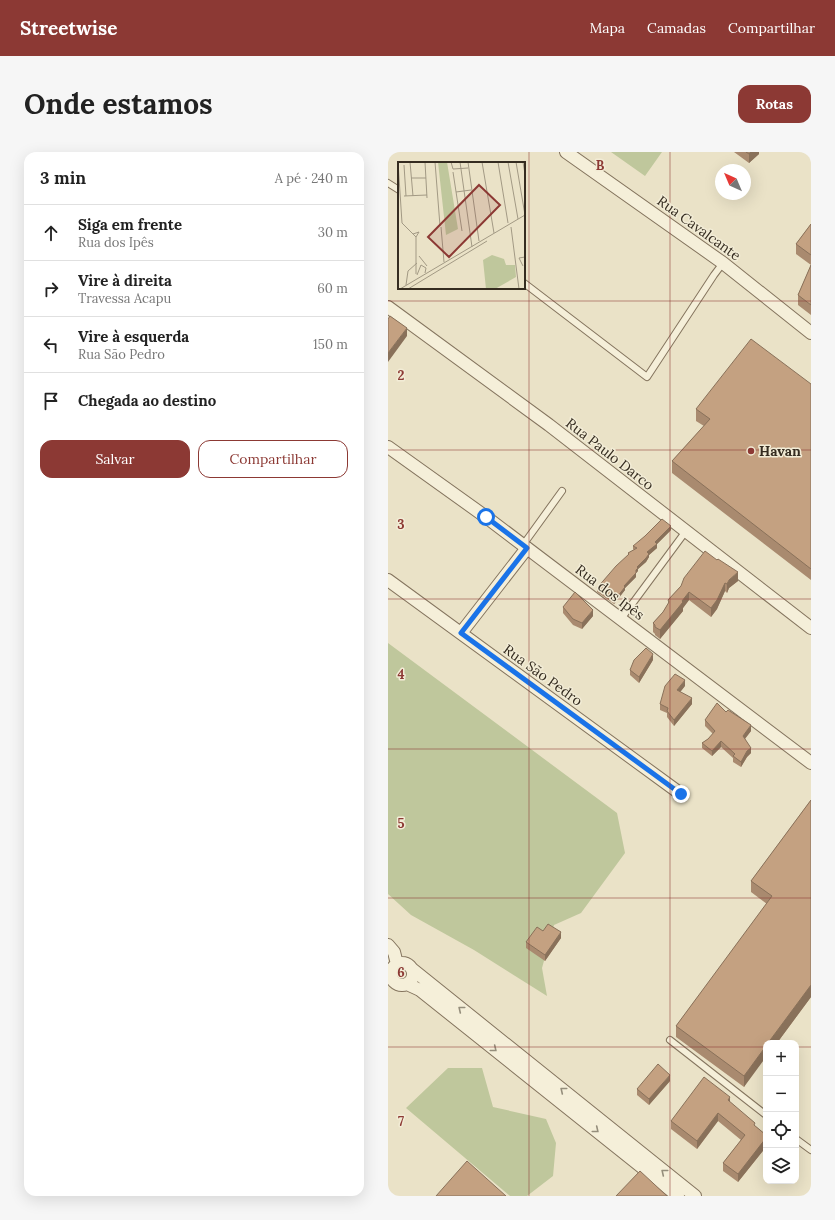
<!DOCTYPE html>
<html lang="pt">
<head>
<meta charset="utf-8">
<style>
  :root { --surface:#fff; --page:#f6f6f6; --text:#222; --muted:#767676; --line:#e0e0e0; --accent:#8c3934 }
  body { margin:0; font-family:Lora,serif; background:var(--page); color:var(--text) }
  .controls { position:absolute; right:12px; bottom:12px; display:grid; overflow:hidden; border-radius:8px; box-shadow:0 4px 16px #0002 }
  .controls button { width:36px; height:36px; display:grid; place-items:center; padding:0; border:0; border-bottom:1px solid var(--line); background:var(--surface); color:var(--text); font:20px sans-serif }
  .compass { position:absolute; left:327px; top:12px; width:36px; height:36px; border-radius:50%; background:var(--surface); box-shadow:0 4px 16px #0002; rotate:316deg }
  .stop { position:absolute; width:12px; height:12px; margin:-9px; border:3px solid #1a73e8; border-radius:50%; background:#fff }
  .stop.end { background:#1a73e8; border-color:#fff; box-shadow:0 1px 4px #0008 }
  .list { margin:0; padding:0; list-style:none }
  h2 { display:flex; justify-content:space-between; align-items:center; height:52px; margin:0; padding:0 16px; font-size:17px }
  h2 small { font-size:13px; font-weight:400; color:var(--muted) }
  .list li { display:grid; grid-template-columns:26px 1fr auto; gap:12px; align-items:center; box-sizing:border-box; height:56px; padding:0 16px; border-top:1px solid var(--line) }
  .list b { display:block; font-size:15px; white-space:nowrap }
  .list p { margin:0; font-size:13px; white-space:nowrap; color:var(--muted) }
  .list em { font-size:13px; font-style:normal; color:var(--muted) }
  .actions { display:flex; gap:8px; padding:12px 16px }
  .actions a { flex:1; padding:9px 0; border:1px solid var(--accent); border-radius:12px; text-align:center; font-size:14px; color:var(--accent) }
  .actions .main { background:var(--accent); color:#fff }
  .icon { flex:none; width:22px; height:22px; fill:none; stroke:currentColor; stroke-width:2; stroke-linecap:round; stroke-linejoin:round }
  .map { position:relative; flex:none; width:423px; height:1044px; overflow:hidden; border-radius:12px }
  header { display:flex; align-items:center; gap:24px; box-sizing:border-box; height:56px; padding:0 20px; background:var(--accent); color:#fff }
  header strong { font-size:19px }
  nav { display:flex; gap:22px; margin-inline-start:auto; font-size:14px }
  .intro { display:flex; align-items:center; justify-content:space-between; box-sizing:border-box; height:96px; padding:0 24px }
  h1 { margin:0; font-size:28px }
  .button { padding:10px 18px; border-radius:12px; background:var(--accent); color:#fff; font-size:14px; font-weight:700 }
  main { display:flex; gap:24px; padding:0 24px }
  aside { flex:1; background:var(--surface); border-radius:12px; box-shadow:0 4px 16px #0002 }
  .map>svg:first-child { display:block }
  .green { fill:#bfc79c }
  .lines { fill:none; stroke-linecap:round; stroke-linejoin:round }
  .lane-casing { stroke:#84745e; stroke-width:8 }
  .street-casing { stroke:#84745e; stroke-width:14 }
  .lane { stroke:#f5efd9; stroke-width:6 }
  .street { stroke:#f5efd9; stroke-width:12 }
  .wall { fill:#a98a6f }
  .shaded-wall { fill:#89715a }
  .building { fill:#c4a181; stroke:#89715a }
  .oneway { stroke:#958e7c }
  .route { stroke:#1a73e8; stroke-width:5 }
  .grid { fill:none; stroke:#8c3934; stroke-width:1; stroke-opacity:0.55 }
  .poi-dot { fill:#8c3934; stroke:#f2ecd6; stroke-width:1.5 }
  .labels { text-anchor:middle; stroke-width:3; stroke-linejoin:round; paint-order:stroke }
  .street-label { font-size:14px; fill:#352c20; stroke:#f2ecd6 }
  .poi-label { font-size:14px; font-weight:bold; fill:#352c20; stroke:#f2ecd6; text-anchor:start }
  .inset-road { fill:none; stroke:#a29984; stroke-width:1 }
  .view { fill:#8c3934; fill-opacity:0.15; stroke:#8c3934; stroke-width:2 }
  .inset-edge { fill:none; stroke:#352c20; stroke-width:2 }
  .grid-label { font-size:13px; text-anchor:middle; font-weight:bold; fill:#8c3934; stroke:#f2ecd6; stroke-width:3; stroke-linejoin:round; paint-order:stroke }
</style>
</head>
<body>
<header>
<strong>Streetwise</strong>
<nav><a>Mapa</a><a>Camadas</a><a>Compartilhar</a></nav>
</header>
<div class="intro"><h1>Onde estamos</h1><a class="button">Rotas</a></div>
<main>
<aside>
<h2>3 min<small>A pé · 240 m</small></h2>
<ul class="list">
<li><svg class="icon" aria-label="ahead" viewBox="0 0 24 24"><path d="M12 20V5M6 11l6-6 6 6"/></svg><div><b>Siga em frente</b><p>Rua dos Ipês</p></div><em>30 m</em></li>
<li><svg class="icon" aria-label="right" viewBox="0 0 24 24"><path d="M7 20v-9h11M14 6l5 5-5 5"/></svg><div><b>Vire à direita</b><p>Travessa Acapu</p></div><em>60 m</em></li>
<li><svg class="icon" aria-label="left" viewBox="0 0 24 24"><path d="M17 20v-9H6M10 6l-5 5 5 5"/></svg><div><b>Vire à esquerda</b><p>Rua São Pedro</p></div><em>150 m</em></li>
<li><svg class="icon" aria-label="arrive" viewBox="0 0 24 24"><path d="M6 21V4h12l-3 4 3 4H6"/></svg><div><b>Chegada ao destino</b></div></li>
</ul>
<div class="actions"><a class="main">Salvar</a><a>Compartilhar</a></div>
</aside>
<div class="map">
<svg width="423" height="1044" viewBox="0 0 423 1044">
  <rect width="100%" height="100%" fill="#eae2c7"/>
  <path class="green" d="M 223,0 L 274,0 L 257,24 Z
    M 0,491 L 229,661 L 237,701 L 193,761 L 166,773 L 154,816 L 159,844 L 86,798 L 23,763 L 0,742 Z
    M 60,916 L 94,916 L 105,955 L 158,967 L 168,991 L 165,1024 L 139,1044 L 122,1044 L 18,956 Z"/>
  <g class="lines">
    <g class="lane-casing">
      <path id="lane" d="M 0,31 L 11,38
        M 136,131 L 259,225 L 326,123 L 335,111
        M 135,393 L 174,339
        M 233,467 L 298,379
        M 282,888 L 378,963
        M 408,987 L 423,998"/>
    </g>
    <g class="street-casing">
      <path id="street" d="M 178,0 L 335,111 L 423,181
        M 0,155 L 161,273 L 423,476
        M 0,295 L 98,365 L 423,611
        M 0,428 L 293,642
        M 73,481 L 139,396
        M 0,793 L 6,800 L 9,812
        M3 822a11 11 0 1 1 22 0a11 11 0 1 1-22 0Z
        M 24,817 L 307,1044
        M 19,832 L 32,838 L 290,1044"/>
    </g>
    <use href="#lane" class="lane"/>
    <use href="#street" class="street"/>
  </g>
  <path class="wall" d="M 346,0 L 371,0 L 371,2 L 361,11 Z
    M 423,72 L 423,163 L 410,153 L 410,143 L 423,113 L 408,102 L 408,92 Z
    M 423,232 L 423,428 L 284,321 L 284,309 L 316,274 L 308,269 L 308,257 Z
    M 283,378 L 269,392 L 269,396 L 261,403 L 261,405 L 258,410 L 250,417 L 250,419 L 248,421 L 248,425 L 237,436 L 237,438 L 226,452 L 209,440 L 209,436 L 240,403 L 240,401 L 246,398 L 245,397 L 245,394 Z
    M 350,429 L 341,436 L 339,441 L 337,439 L 329,457 L 323,465 L 301,448 L 295,456 L 295,459 L 272,487 L 267,483 L 267,482 L 265,480 L 265,471 L 275,460 L 280,452 L 280,448 L 293,434 Z
    M 175,455 L 205,464 L 194,477 L 185,473 L 175,461 Z
    M 265,508 L 251,531 L 242,523 L 242,518 Z
    M 297,534 L 292,540 L 304,552 L 286,574 L 279,565 L 279,561 L 272,558 L 272,552 Z
    M 338,560 L 363,579 L 357,587 L 363,601 L 359,605 L 353,615 L 345,610 L 345,606 L 333,595 L 324,604 L 314,596 L 314,591 L 320,587 L 325,582 L 317,574 L 317,568 Z
    M 423,648 L 423,845 L 389,891 L 378,891 L 356,935 L 288,885 L 288,874 L 379,752 L 363,740 L 363,729 Z
    M 155,779 L 173,786 L 157,809 L 138,796 L 138,790 Z
    M 282,929 L 261,953 L 249,943 L 249,937 Z
    M 342,951 L 367,974 L 378,983 L 378,995 L 350,1030 L 335,1019 L 335,1011 L 353,988 L 330,969 L 309,997 L 283,977 L 283,969 Z"/>
  <path class="shaded-wall" d="M 363,0 L 371,0 L 371,2 L 361,11 L 361,2 Z
    M 19,176 L 19,184 L 0,210 L 0,201 Z
    M 283,374 L 283,378 L 269,392 L 269,396 L 261,403 L 261,405 L 258,410 L 250,417 L 250,419 L 248,421 L 248,425 L 237,436 L 237,438 L 226,452 L 226,449 L 236,434 L 248,418 L 249,415 L 259,400 L 267,390 Z
    M 350,420 L 350,429 L 341,436 L 339,441 L 339,432 L 341,428 Z
    M 337,431 L 337,439 L 329,457 L 323,465 L 323,456 Z
    M 301,440 L 301,448 L 295,456 L 295,459 L 272,487 L 272,478 Z
    M 205,458 L 205,464 L 194,477 L 194,471 Z
    M 265,502 L 265,508 L 251,531 L 251,525 Z
    M 297,528 L 297,534 L 289,544 L 289,538 Z
    M 304,546 L 304,552 L 286,574 L 286,568 Z
    M 363,573 L 363,579 L 355,589 L 355,584 Z
    M 333,589 L 333,595 L 324,604 L 324,599 Z
    M 363,596 L 363,601 L 359,605 L 353,615 L 353,610 L 359,599 Z
    M 173,780 L 173,786 L 157,809 L 157,803 Z
    M 423,833 L 423,845 L 389,891 L 380,891 Z
    M 378,894 L 378,905 L 356,935 L 356,924 Z
    M 282,923 L 282,929 L 261,953 L 261,947 Z
    M 342,945 L 342,953 L 340,948 Z
    M 330,961 L 330,969 L 309,997 L 309,989 Z
    M 378,986 L 378,995 L 350,1030 L 350,1022 Z"/>
  <path class="building" d="M 358,0 L 363,0 L 361,2 Z
    M 423,72 L 423,103 L 408,92 Z
    M 423,113 L 423,153 L 410,143 Z
    M 2,164 L 19,176 L 0,201 L 0,167 Z
    M 363,187 L 423,232 L 423,417 L 284,309 L 322,267 L 308,257 Z
    M 274,367 L 283,374 L 267,390 L 269,392 L 259,400 L 261,402 L 258,406 L 249,415 L 250,416 L 248,418 L 248,421 L 236,434 L 237,435 L 226,449 L 209,436 L 228,414 L 241,402 L 240,401 L 249,396 L 245,394 L 257,384 Z
    M 317,399 L 329,408 L 330,407 L 350,420 L 341,428 L 339,432 L 337,431 L 329,448 L 323,456 L 301,440 L 294,449 L 295,450 L 272,478 L 267,475 L 267,473 L 265,471 L 275,460 L 281,450 L 280,448 L 293,434 L 296,426 Z
    M 187,440 L 205,458 L 194,471 L 185,467 L 175,455 Z
    M 258,496 L 265,502 L 251,525 L 242,518 L 246,508 Z
    M 287,522 L 297,528 L 289,538 L 304,546 L 286,568 L 279,559 L 280,556 L 272,552 L 277,534 Z
    M 329,551 L 338,560 L 340,558 L 363,573 L 355,584 L 363,596 L 359,599 L 353,610 L 345,604 L 347,602 L 333,589 L 324,599 L 314,591 L 320,587 L 327,579 L 317,568 Z
    M 423,648 L 423,833 L 380,891 L 378,891 L 378,894 L 356,924 L 288,874 L 384,744 L 363,729 Z
    M 160,772 L 173,780 L 157,803 L 138,790 L 149,775 L 155,779 Z
    M 270,912 L 282,923 L 261,947 L 249,937 Z
    M 316,925 L 342,945 L 340,948 L 367,971 L 366,973 L 378,983 L 378,986 L 350,1022 L 335,1011 L 357,983 L 330,961 L 309,989 L 283,969 Z
    M 79,1009 L 118,1044 L 48,1044 Z
    M 252,1019 L 279,1044 L 228,1044 Z"/>
  <defs><path id="oneway-chevron" d="M-2-3.5L2.5 0L-2 3.5" fill="none" stroke-width="1.6" stroke-linecap="round" stroke-linejoin="round"/></defs>
  <g class="oneway">
    <use href="#oneway-chevron" transform="translate(73 857) rotate(-141)"/>
    <use href="#oneway-chevron" transform="translate(106 897) rotate(39)"/>
    <use href="#oneway-chevron" transform="translate(175 938) rotate(-141)"/>
    <use href="#oneway-chevron" transform="translate(208 978) rotate(39)"/>
    <use href="#oneway-chevron" transform="translate(276 1020) rotate(-141)"/>
  </g>
  <g class="lines">
    <path class="route" d="M 98,365 L 139,396 L 73,481 L 293,642"/>
  </g>
  <path class="grid" d="M 141,0 L 141,1044M 282,0 L 282,1044M 0,149 L 423,149M 0,298 L 423,298M 0,447 L 423,447M 0,597 L 423,597M 0,746 L 423,746M 0,895 L 378,895M 408,895 L 423,895"/>
  <circle class="poi-dot" cx="363" cy="299" r="4"/>
  <g class="labels">
    <g class="street-label">
      <text transform="translate(311 76) rotate(36)" y="5">Rua Cavalcante</text>
      <text transform="translate(222 302) rotate(38)" y="5">Rua Paulo Darco</text>
      <text transform="translate(222 440) rotate(37)" y="5">Rua dos Ipês</text>
      <text transform="translate(155 523) rotate(36)" y="5">Rua São Pedro</text>
    </g>
    <g class="poi-label">
      <text x="371" y="304">Havan</text>
    </g>
  </g>
  <g transform="translate(10 10)">
    <rect width="127" height="127" fill="#eae2c7"/>
    <path d="M 40,0 L 49,0 L 60,67 L 48,73 ZM 94,93 L 106,97 L 108,103 L 117,103 L 118,115 L 97,127 L 88,127 L 85,98 Z" fill="#bfc79c"/>
    <path class="inset-road" d="M 0,0 L 4,61 L 18,75 L 18,112M 12,0 L 15,34M 27,0 L 29,36M 37,0 L 42,64M 53,0 L 55,7 L 70,6M 62,0 L 74,85M 70,0 L 81,79M 84,0 L 96,71M 100,0 L 110,61M 110,0 L 120,57M 118,0 L 127,53M 125,0 L 127,12M 6,3 L 8,34M 55,10 L 64,69M 13,16 L 28,16M 58,30 L 73,28M 6,34 L 29,33M 43,65 L 46,100M 113,65 L 121,127M 15,72 L 21,70 L 18,75M 21,94 L 29,104M 127,102 L 127,116M 125,104 L 121,96 L 127,95M 19,113 L 23,103 L 28,106 L 27,111M 8,123 L 10,109 L 19,101M 2,127 L 127,53M 10,127 L 89,79"/>
    <path class="view" d="M 81,23 L 102,43 L 51,95 L 30,75 Z"/>
    <rect width="127" height="127" class="inset-edge"/>
  </g>
  <g class="grid-label">
    <text x="212" y="18">B</text>
    <text x="13" y="228">2</text>
    <text x="13" y="377">3</text>
    <text x="13" y="527">4</text>
    <text x="13" y="676">5</text>
    <text x="13" y="825">6</text>
    <text x="13" y="974">7</text>
  </g>
</svg>
<div class="controls">
<button>+</button>
<button>−</button>
<button><svg class="icon" aria-label="locate" viewBox="0 0 24 24"><circle cx="12" cy="12" r="6"/><path d="M12 2v4M12 18v4M2 12h4M18 12h4"/></svg></button>
<button><svg class="icon" aria-label="layers" viewBox="0 0 24 24"><path d="M12 4l9 5-9 5-9-5zM3 14l9 5 9-5"/></svg></button>
</div>
<svg class="compass" viewBox="-18 -18 36 36"><path d="M0-13l5 13h-10z" fill="#e53935"/><path d="M0 13l5-13h-10z" fill="#767676"/></svg>
<div class="stop" style="left:98px;top:365px"></div>
<div class="stop end" style="left:293px;top:642px"></div>
</div>
</main>
</body>
</html>
